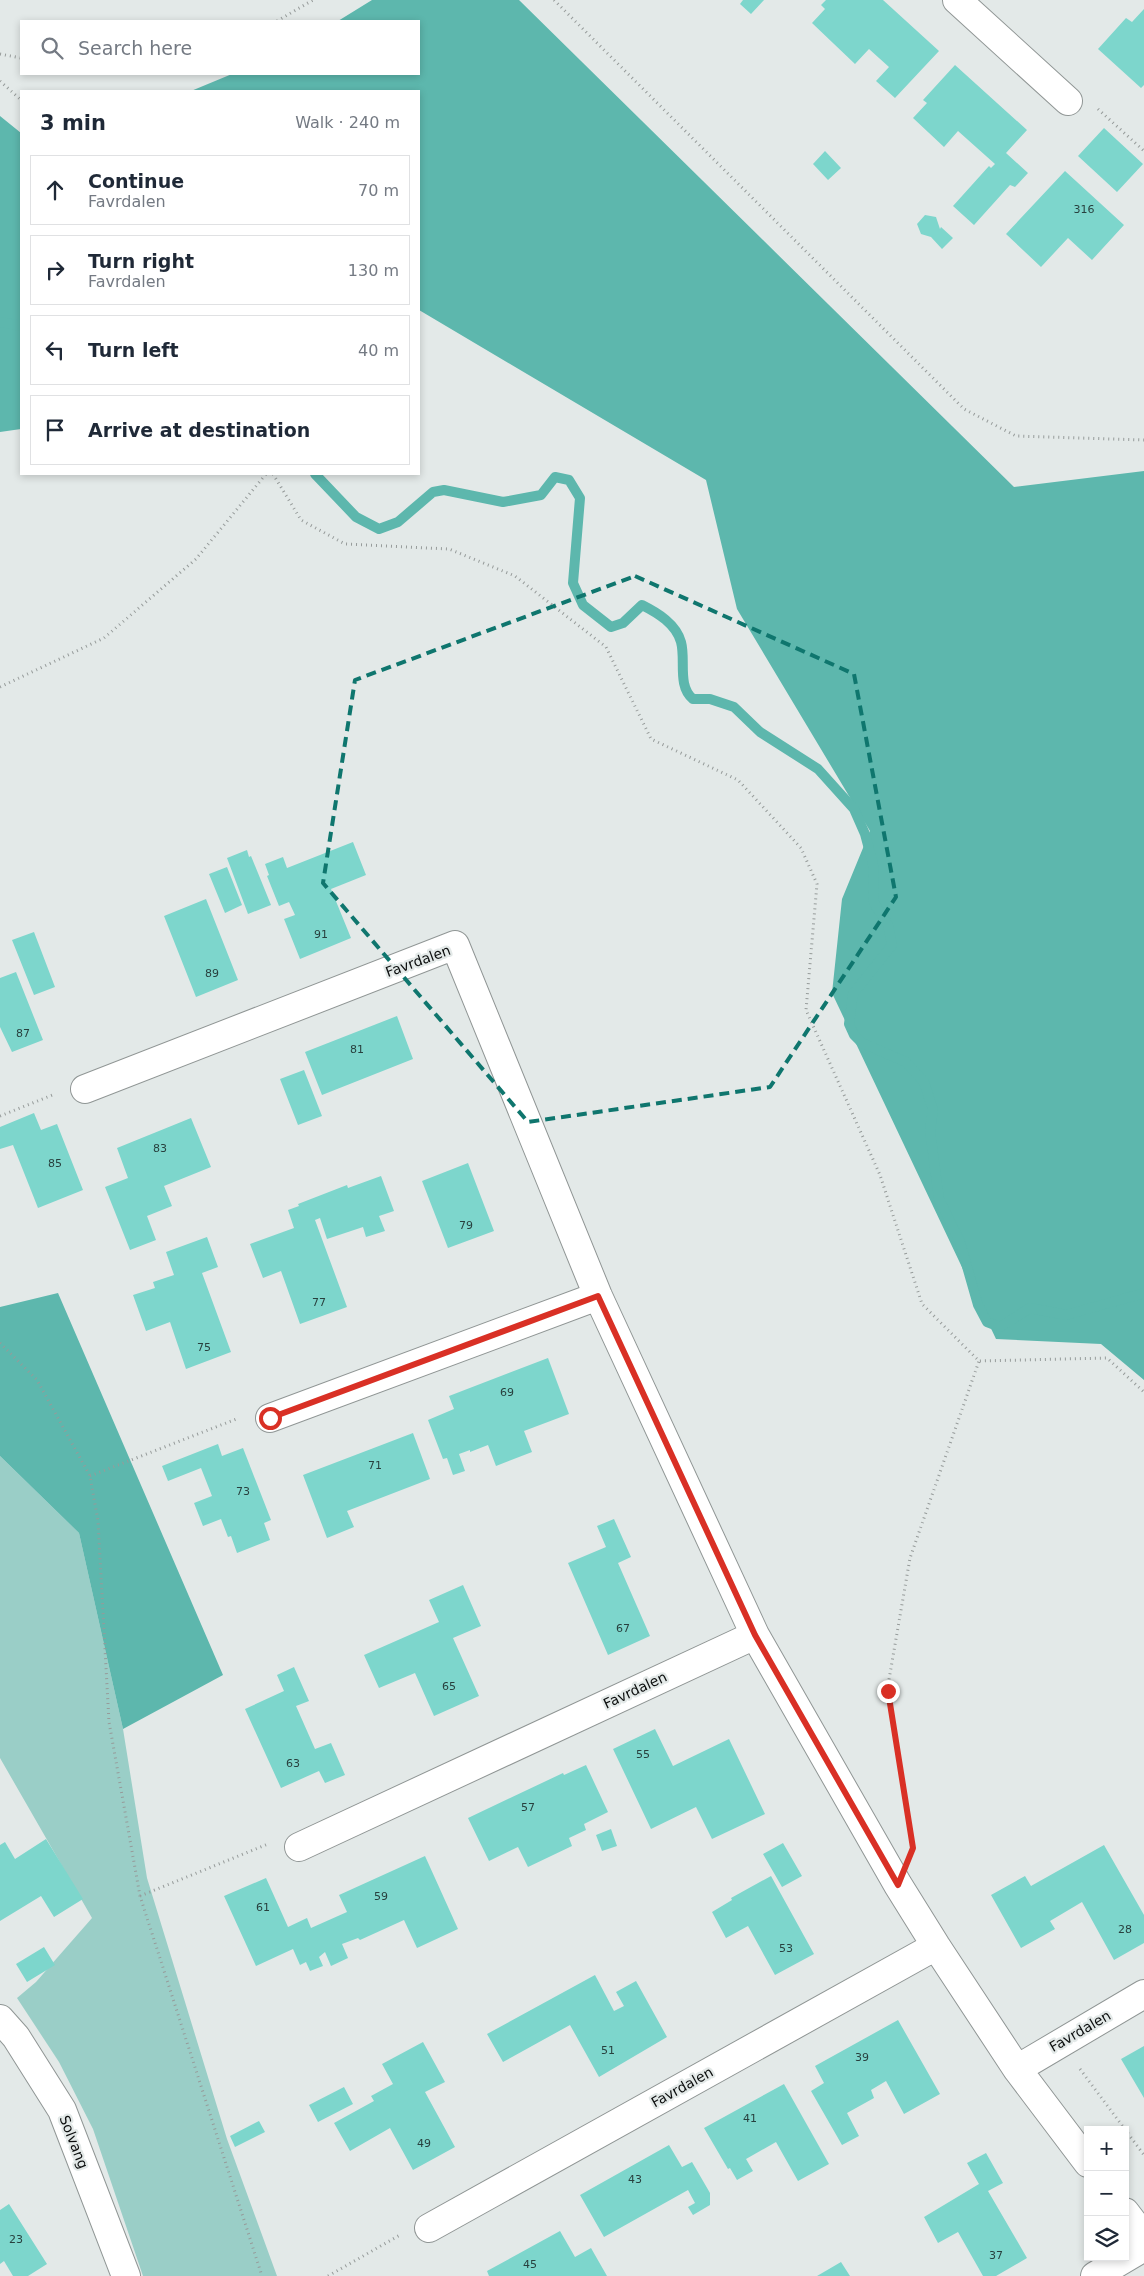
<!DOCTYPE html>
<html lang="en">
<head>
<meta charset="utf-8">
<style>
  :root { --surface:#fff; --page:#f6f6f7; --text:#1f2937; --muted:#747a83; --line:#e0e1e3 }
  body { margin:0; font-family:"DejaVu Sans",sans-serif; background:var(--page); color:var(--text) }
  .controls { position:absolute; right:15px; bottom:15px; display:grid; overflow:hidden; border-radius:0px; box-shadow:0 2px 8px #0003 }
  .controls button { width:45px; height:45px; display:grid; place-items:center; padding:0; border:0; border-bottom:1px solid var(--line); background:var(--surface); color:var(--text); font:25px sans-serif }
  .stop { position:absolute; width:15px; height:15px; margin:-11px; border:4px solid #d93025; border-radius:50%; background:#fff }
  .stop.end { background:#d93025; border-color:#fff; box-shadow:0 1px 5px #0008 }
  .list { margin:0; padding:0; list-style:none }
  h2 { display:flex; justify-content:space-between; align-items:center; height:65px; margin:0; padding:0 20px; font-size:21px }
  h2 small { font-size:16px; font-weight:400; color:var(--muted) }
  .list li { display:grid; grid-template-columns:32px 1fr auto; gap:15px; align-items:center; box-sizing:border-box; height:70px; margin:0 10px 10px; padding:0 10px; border:1px solid var(--line); border-radius:0px }
  .list b { display:block; font-size:19px; white-space:nowrap }
  .list p { margin:0; font-size:16px; white-space:nowrap; color:var(--muted) }
  .list em { font-size:16px; font-style:normal; color:var(--muted) }
  .icon { flex:none; width:28px; height:28px; fill:none; stroke:currentColor; stroke-width:2; stroke-linecap:round; stroke-linejoin:round }
  .map { position:relative; flex:none; width:1144px; height:2276px; overflow:hidden }
  .search { position:absolute; background:var(--surface); box-shadow:0 2px 8px #0003; left:20px; top:20px; width:400px; height:55px; display:flex; align-items:center; gap:12px; box-sizing:border-box; padding:0 18px; border-radius:0px; color:var(--muted); font-size:19px }
  .panel { position:absolute; background:var(--surface); box-shadow:0 2px 8px #0003; left:20px; top:90px; width:400px; height:385px; border-radius:0px }
  .map>svg:first-child { display:block }
  .green { fill:#9acec7 }
  .forest { fill:#5db7ad }
  .lines { fill:none; stroke-linecap:round; stroke-linejoin:round }
  .stream { stroke:#5db7ad; stroke-width:10 }
  .building { fill:#7dd6cc }
  .street-casing { stroke:#909695; stroke-width:30 }
  .path { stroke:#969b9a; stroke-width:3; stroke-dasharray:1 4; stroke-linecap:butt }
  .street { stroke:#fff; stroke-width:28 }
  .route { stroke:#d93025; stroke-width:6 }
  .marked { fill:none; stroke:#0f766e; stroke-width:4; stroke-dasharray:10 6; stroke-linejoin:round }
  .labels { text-anchor:middle; stroke-width:4.5; stroke-linejoin:round; paint-order:stroke }
  .number-label { font-size:11px; fill:#28403e }
  .street-label { font-size:14px; fill:#0c0e0e; stroke:#e3e9e8 }
</style>
</head>
<body>
<div class="map">
<svg width="1144" height="2276" viewBox="0 0 1144 2276">
  <rect width="100%" height="100%" fill="#e3e9e8"/>
  <path class="green" d="M 0,1456 L 79,1533 L 123,1729 L 147,1878 L 227,2139 L 277,2276 L 143,2276 L 93,2129 L 59,2062 L 17,1998 L 36,1982 L 92,1918 L 0,1758 Z"/>
  <path class="forest" d="M 372,0 L 519,0 L 1014,487 L 1144,471 L 1144,1380 L 1101,1344 L 996,1339 L 832,993 L 842,899 L 870,831 L 737,609 L 706,480 L 419,310 L 419,91 L 191,91 L 232,74 L 419,74 L 419,21 L 338,21 Z
    M 0,116 L 21,133 L 21,429 L 0,432 Z
    M 58,1293 L 223,1675 L 123,1729 L 79,1533 L 0,1456 L 0,1307 Z"/>
  <g class="lines">
    <path class="stream" d="M 0,322 L 21,326
      M 315,474 L 356,517 L 379,529 L 398,522 L 433,492 L 444,490 L 503,502 L 541,495 L 555,477 L 569,480 L 580,498 L 573,583 L 583,605 L 611,627 L 623,623 L 642,605 C 658,613 676,624 681,642 C 686,660 677,686 693,699 L 710,699 L 734,707 L 760,732 L 818,769 L 854,809 L 865,834 L 873,864 L 874,903 L 888,925 L 892,945 L 853,994 L 849,1024 L 854,1035 L 862,1043 L 906,1062 L 924,1082 L 933,1110 L 930,1130 L 939,1199 L 960,1242 L 978,1305 L 987,1322 L 1000,1327 L 1030,1308 L 1066,1315 L 1144,1293"/>
  </g>
  <path class="building" d="M 743,0 L 764,0 L 751,14 L 740,4 Z
    M 826,0 L 883,0 L 939,51 L 895,98 L 876,81 L 889,67 L 869,49 L 855,64 L 812,23 L 825,9 L 821,5 Z
    M 1144,9 L 1144,85 L 1141,88 L 1098,49 L 1126,18 L 1132,22 Z
    M 955,65 L 1027,130 L 1006,153 L 1028,173 L 1015,187 L 1010,185 L 974,225 L 953,206 L 989,166 L 991,168 L 995,164 L 958,131 L 944,147 L 913,118 L 927,103 L 923,100 Z
    M 1104,128 L 1143,164 L 1117,192 L 1078,156 Z
    M 825,151 L 841,168 L 828,180 L 813,164 Z
    M 1065,171 L 1124,225 L 1092,260 L 1068,238 L 1041,267 L 1006,234 Z
    M 925,215 L 936,217 L 940,229 L 941,227 L 953,238 L 942,249 L 931,237 L 921,234 L 917,224 Z
    M 353,842 L 366,875 L 331,889 L 351,938 L 300,959 L 284,919 L 295,915 L 289,902 L 279,906 L 267,876 L 269,875 L 265,864 L 283,857 L 287,868 Z
    M 247,850 L 249,857 L 251,856 L 271,905 L 248,914 L 227,858 Z
    M 227,867 L 242,905 L 225,913 L 209,874 Z
    M 206,899 L 238,980 L 196,997 L 164,916 Z
    M 34,932 L 55,987 L 34,995 L 12,940 Z
    M 16,972 L 43,1040 L 12,1052 L 0,1027 L 0,978 Z
    M 397,1016 L 413,1059 L 322,1095 L 305,1052 Z
    M 304,1070 L 322,1116 L 298,1125 L 280,1079 Z
    M 34,1113 L 41,1130 L 57,1124 L 83,1190 L 38,1208 L 13,1145 L 0,1149 L 0,1127 Z
    M 191,1118 L 211,1167 L 164,1186 L 172,1206 L 147,1216 L 156,1240 L 130,1250 L 105,1187 L 128,1178 L 117,1148 Z
    M 468,1163 L 494,1231 L 448,1248 L 422,1181 Z
    M 381,1176 L 394,1211 L 379,1216 L 385,1231 L 366,1237 L 363,1227 L 327,1239 L 320,1218 L 315,1220 L 347,1307 L 300,1324 L 281,1271 L 263,1278 L 250,1244 L 294,1228 L 288,1210 L 299,1206 L 298,1204 L 347,1185 L 348,1188 Z
    M 207,1237 L 218,1267 L 202,1273 L 231,1352 L 186,1369 L 170,1322 L 146,1331 L 133,1295 L 155,1288 L 153,1282 L 174,1275 L 166,1252 Z
    M 548,1358 L 569,1414 L 524,1431 L 532,1452 L 496,1466 L 488,1445 L 470,1452 L 470,1450 L 459,1454 L 465,1471 L 453,1475 L 447,1458 L 443,1459 L 428,1420 L 454,1409 L 449,1396 Z
    M 413,1433 L 430,1479 L 347,1511 L 354,1527 L 327,1538 L 303,1475 Z
    M 218,1444 L 222,1456 L 243,1448 L 271,1520 L 264,1523 L 270,1540 L 237,1553 L 231,1536 L 228,1537 L 221,1519 L 203,1526 L 194,1503 L 212,1496 L 201,1468 L 168,1481 L 162,1466 Z
    M 614,1519 L 631,1557 L 618,1563 L 650,1636 L 608,1655 L 568,1563 L 606,1547 L 597,1526 Z
    M 463,1585 L 481,1626 L 453,1638 L 479,1696 L 434,1716 L 415,1673 L 379,1688 L 364,1655 L 439,1622 L 429,1600 Z
    M 294,1667 L 309,1701 L 296,1706 L 315,1749 L 331,1743 L 345,1775 L 325,1783 L 319,1771 L 281,1788 L 245,1709 L 284,1691 L 277,1675 Z
    M 655,1729 L 673,1766 L 729,1739 L 765,1814 L 712,1839 L 696,1807 L 651,1829 L 613,1749 Z
    M 586,1765 L 608,1812 L 584,1824 L 586,1830 L 569,1838 L 572,1846 L 528,1867 L 518,1847 L 489,1861 L 468,1818 L 563,1773 L 564,1775 Z
    M 611,1829 L 617,1846 L 602,1851 L 596,1835 Z
    M 46,1839 L 83,1899 L 54,1917 L 41,1896 L 0,1921 L 0,1845 L 5,1842 L 15,1859 Z
    M 783,1843 L 802,1876 L 782,1887 L 763,1854 Z
    M 1104,1845 L 1144,1915 L 1144,1943 L 1114,1960 L 1082,1902 L 1050,1921 L 1055,1929 L 1021,1948 L 991,1895 L 1025,1876 L 1031,1886 Z
    M 425,1856 L 458,1929 L 417,1948 L 404,1920 L 360,1940 L 358,1938 L 342,1944 L 348,1958 L 331,1966 L 325,1952 L 319,1957 L 323,1966 L 310,1971 L 306,1962 L 300,1965 L 293,1949 L 256,1966 L 224,1896 L 266,1878 L 288,1927 L 307,1918 L 311,1928 L 347,1912 L 339,1895 Z
    M 771,1876 L 814,1954 L 775,1975 L 748,1926 L 726,1938 L 712,1912 L 732,1900 L 731,1898 Z
    M 44,1947 L 55,1965 L 27,1982 L 16,1964 Z
    M 595,1975 L 614,2011 L 624,2006 L 616,1992 L 636,1981 L 667,2037 L 599,2077 L 570,2025 L 503,2062 L 487,2034 Z
    M 898,2020 L 940,2094 L 904,2114 L 886,2081 L 871,2090 L 874,2098 L 847,2113 L 859,2136 L 842,2145 L 811,2091 L 824,2083 L 815,2066 Z
    M 423,2042 L 445,2082 L 425,2092 L 455,2147 L 413,2170 L 390,2128 L 350,2151 L 334,2123 L 374,2101 L 371,2096 L 393,2084 L 382,2064 Z
    M 1144,2046 L 1144,2098 L 1121,2059 Z
    M 784,2084 L 829,2164 L 798,2181 L 776,2142 L 746,2159 L 753,2171 L 737,2180 L 730,2168 L 728,2169 L 704,2128 Z
    M 344,2087 L 353,2104 L 318,2122 L 309,2105 Z
    M 259,2121 L 265,2132 L 235,2147 L 230,2136 Z
    M 669,2145 L 682,2167 L 692,2162 L 710,2193 L 710,2205 L 693,2215 L 688,2207 L 695,2203 L 688,2190 L 604,2237 L 580,2195 Z
    M 986,2153 L 1003,2183 L 988,2191 L 1027,2258 L 996,2276 L 983,2276 L 958,2232 L 938,2243 L 924,2217 L 979,2184 L 967,2163 Z
    M 9,2204 L 47,2264 L 28,2276 L 13,2276 L 4,2261 L 0,2264 L 0,2210 Z
    M 560,2231 L 575,2257 L 591,2248 L 607,2276 L 489,2276 L 487,2271 Z
    M 841,2262 L 850,2276 L 817,2276 Z"/>
  <g class="lines">
    <g class="street-casing">
      <path id="street" d="M 957,0 L 1068,101
        M 85,1089 L 455,945 L 598,1296 L 755,1635 L 898,1885 L 936,1946 L 1017,2069 L 1088,2163
        M 270,1418 L 598,1296
        M 299,1847 L 755,1635
        M 0,2019 L 16,2037 L 62,2110 L 126,2276
        M 1017,2069 L 1144,1994
        M 1125,2212 L 1144,2237
        M 429,2228 L 936,1946
        M 1095,2276 L 1144,2247"/>
    </g>
    <path class="path" d="M 554,0 L 964,409 L 1016,436 L 1144,440
      M 277,21 L 313,0
      M 0,54 L 21,58
      M 0,81 L 21,100
      M 1098,109 L 1144,151
      M 273,474 L 301,520 L 345,544 L 449,549 L 515,576 L 606,647 L 651,739 L 738,780 L 801,848 L 817,884 L 806,1010 L 880,1175 L 922,1304 L 979,1361 L 1107,1358 L 1144,1392
      M 0,687 L 104,638 L 196,559 L 266,474
      M 0,1116 L 55,1094
      M 0,1343 L 37,1380 L 90,1476 L 98,1521 L 109,1722 L 140,1896 L 262,2276
      M 90,1476 L 239,1418
      M 912,1842 L 887,1691 L 910,1558 L 979,1361
      M 140,1896 L 268,1844
      M 1080,2069 L 1144,2155
      M 328,2276 L 400,2235"/>
    <use href="#street" class="street"/>
  </g>
  <g class="lines">
    <path class="route" d="M 270,1418 L 598,1296 L 755,1635 L 898,1885 L 913,1848 L 888,1691"/>
  </g>
  <path class="marked" d="M 635,576 L 854,674 L 896,897 L 770,1087 L 528,1122 L 323,883 L 355,680 Z"/>
  <g class="labels">
    <g class="number-label">
      <text x="1084" y="213">316</text>
      <text x="321" y="938">91</text>
      <text x="212" y="977">89</text>
      <text x="23" y="1037">87</text>
      <text x="357" y="1053">81</text>
      <text x="160" y="1152">83</text>
      <text x="55" y="1167">85</text>
      <text x="466" y="1229">79</text>
      <text x="319" y="1306">77</text>
      <text x="204" y="1351">75</text>
      <text x="507" y="1396">69</text>
      <text x="375" y="1469">71</text>
      <text x="243" y="1495">73</text>
      <text x="623" y="1632">67</text>
      <text x="449" y="1690">65</text>
      <text x="643" y="1758">55</text>
      <text x="293" y="1767">63</text>
      <text x="528" y="1811">57</text>
      <text x="381" y="1900">59</text>
      <text x="263" y="1911">61</text>
      <text x="1125" y="1933">28</text>
      <text x="786" y="1952">53</text>
      <text x="608" y="2054">51</text>
      <text x="862" y="2061">39</text>
      <text x="750" y="2122">41</text>
      <text x="424" y="2147">49</text>
      <text x="635" y="2183">43</text>
      <text x="16" y="2243">23</text>
      <text x="996" y="2259">37</text>
      <text x="530" y="2268">45</text>
    </g>
    <g class="street-label">
      <text transform="translate(418 961) rotate(-20)" y="5">Favrdalen</text>
      <text transform="translate(635 1690) rotate(-25)" y="5">Favrdalen</text>
      <text transform="translate(1080 2031) rotate(-30)" y="5">Favrdalen</text>
      <text transform="translate(682 2087) rotate(-29)" y="5">Favrdalen</text>
      <text transform="translate(74 2142) rotate(69)" y="5">Solvang</text>
    </g>
  </g>
</svg>
<div class="controls">
<button>+</button>
<button>−</button>
<button><svg class="icon" aria-label="layers" viewBox="0 0 24 24"><path d="M12 4l9 5-9 5-9-5zM3 14l9 5 9-5"/></svg></button>
</div>
<div class="stop" style="left:270px;top:1418px"></div>
<div class="stop end" style="left:888px;top:1691px"></div>
<div class="search"><svg class="icon" aria-label="search" viewBox="0 0 24 24"><circle cx="10" cy="10" r="6"/><path d="M15 15l6 6"/></svg>Search here</div>
<section class="panel">
<h2>3 min<small>Walk · 240 m</small></h2>
<ul class="list">
<li><svg class="icon" aria-label="ahead" viewBox="0 0 24 24"><path d="M12 20V5M6 11l6-6 6 6"/></svg><div><b>Continue</b><p>Favrdalen</p></div><em>70 m</em></li>
<li><svg class="icon" aria-label="right" viewBox="0 0 24 24"><path d="M7 20v-9h11M14 6l5 5-5 5"/></svg><div><b>Turn right</b><p>Favrdalen</p></div><em>130 m</em></li>
<li><svg class="icon" aria-label="left" viewBox="0 0 24 24"><path d="M17 20v-9H6M10 6l-5 5 5 5"/></svg><div><b>Turn left</b></div><em>40 m</em></li>
<li><svg class="icon" aria-label="arrive" viewBox="0 0 24 24"><path d="M6 21V4h12l-3 4 3 4H6"/></svg><div><b>Arrive at destination</b></div></li>
</ul>
</section>
</div>
</body>
</html>
